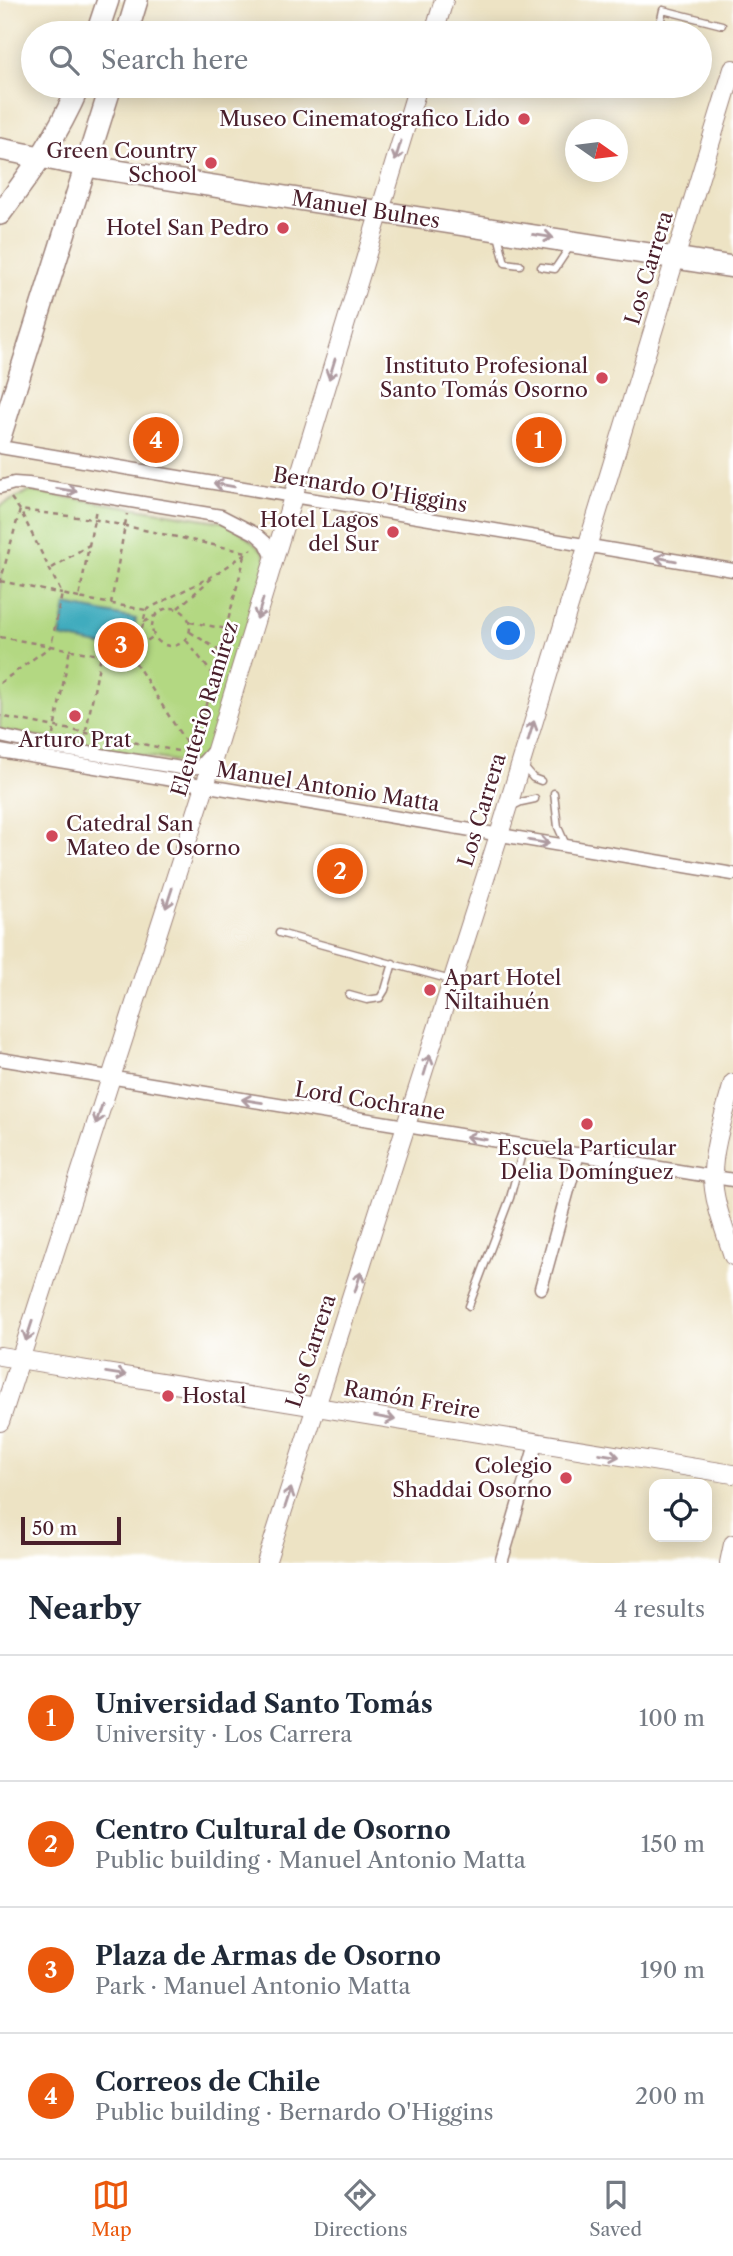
<!DOCTYPE html>
<html lang="en">
<head>
<meta charset="utf-8">
<style>
  :root { --surface:#fff; --page:#f2f2f3; --text:#1f2937; --muted:#747a83; --line:#e0e1e3; --accent:#ea580c }
  body { margin:0; font-family:"Libre Caslon Text",serif; background:var(--page); color:var(--text) }
  .controls { position:absolute; right:21px; bottom:21px; display:grid; overflow:hidden; border-radius:14px; box-shadow:0 4px 18px #0003 }
  .controls button { width:63px; height:63px; display:grid; place-items:center; padding:0; border:0; border-bottom:2px solid var(--line); background:var(--surface); color:var(--text); font:35px sans-serif }
  .compass { position:absolute; left:565px; top:119px; width:63px; height:63px; border-radius:50%; background:var(--surface); box-shadow:0 4px 18px #0003; rotate:104deg }
  .scale { position:absolute; left:21px; bottom:18px; width:100px; box-sizing:border-box; padding-left:7px; border:4px solid #4a1f2b; border-top:0; font-size:19px; line-height:24px; white-space:nowrap; color:#4a1f2b; -webkit-text-stroke:5px #fff; paint-order:stroke }
  .you { position:absolute; left:509px; top:634px; width:24px; height:24px; margin:-18px; border:5px solid #fff; border-radius:50%; background:#1a73e8; box-shadow:0 0 0 10px #1a73e833 }
  .badge { display:grid; place-items:center; width:46px; height:46px; border-radius:50%; background:var(--accent); color:#fff; font-size:23px; font-weight:700 }
  .pin { position:absolute; translate:-50% -50%; border:4px solid #fff; box-shadow:0 2px 7px #0006 }
  .list { margin:0; padding:0; list-style:none }
  h2 { display:flex; justify-content:space-between; align-items:center; height:91px; margin:0; padding:0 28px; font-size:30px }
  h2 small { font-size:23px; font-weight:400; color:var(--muted) }
  .list li { display:grid; grid-template-columns:46px 1fr auto; gap:21px; align-items:center; box-sizing:border-box; height:126px; padding:0 28px; border-top:2px solid var(--line) }
  .list b { display:block; font-size:26px; white-space:nowrap }
  .list p { margin:0; font-size:23px; white-space:nowrap; color:var(--muted) }
  .list em { font-size:23px; font-style:normal; color:var(--muted) }
  .icon { flex:none; width:38px; height:38px; fill:none; stroke:currentColor; stroke-width:2; stroke-linecap:round; stroke-linejoin:round }
  .map { position:relative; flex:none; width:733px; height:1563px; overflow:hidden }
  .search { position:absolute; background:var(--surface); box-shadow:0 4px 18px #0003; left:21px; right:21px; top:21px; height:77px; display:flex; align-items:center; gap:18px; box-sizing:border-box; padding:0 24px; border-radius:38px; color:var(--muted); font-size:26px }
  .sheet { height:595px; background:var(--surface) }
  nav { display:flex; justify-content:space-around; align-items:center; box-sizing:border-box; height:98px; border-top:2px solid var(--line); background:var(--surface); font-size:19px; color:var(--muted) }
  nav a { display:grid; justify-items:center; gap:4px }
  nav .on { color:var(--accent) }
  .map>svg:first-child { display:block }
  .green { fill:#b3d882; stroke:#7e7c56; stroke-width:2 }
  .water { fill:#40acbe; stroke:#456674; stroke-width:2 }
  .lines { fill:none; stroke-linecap:round; stroke-linejoin:round }
  .lane-casing { stroke:#9c8178; stroke-width:9 }
  .street-casing { stroke:#9c8178; stroke-width:15 }
  .secondary-casing { stroke:#9c8178; stroke-width:20 }
  .primary-casing { stroke:#9c8178; stroke-width:24 }
  .path { stroke:#9c8178; stroke-width:2.5; stroke-dasharray:5 5; stroke-linecap:butt }
  .lane { stroke:#fff; stroke-width:6 }
  .street { stroke:#fff; stroke-width:12 }
  .secondary { stroke:#fff; stroke-width:18 }
  .primary { stroke:#fff; stroke-width:21 }
  .oneway { stroke:#ae9aa0 }
  .poi-dot { fill:#d1495b; stroke:#fff; stroke-width:2.5 }
  .labels { text-anchor:middle; stroke-width:5; stroke-linejoin:round; paint-order:stroke }
  .poi-label { font-size:21px; fill:#4a1f2b; stroke:#fff; text-anchor:end }
  .street-label { font-size:21px; fill:#4a1f2b; stroke:#fff }
</style>
</head>
<body>
<div class="map">
<svg width="733" height="1563" viewBox="0 0 733 1563">
  <rect width="100%" height="100%" fill="#fff"/>
  <filter id="ink" filterUnits="userSpaceOnUse"><feTurbulence type="fractalNoise" baseFrequency=".0143" numOctaves="2"/><feDisplacementMap in="SourceGraphic" scale="14" xChannelSelector="R" yChannelSelector="G"/><feConvolveMatrix kernelMatrix="1 2 1 2 8 2 1 2 1" color-interpolation-filters="sRGB"/></filter>
  <filter id="wash" filterUnits="userSpaceOnUse"><feTurbulence type="fractalNoise" baseFrequency=".00686" numOctaves="4" result="noise"/><feDisplacementMap in="SourceGraphic" scale="28" xChannelSelector="R" yChannelSelector="G"/><feGaussianBlur stdDeviation="1.57" result="paint"/><feColorMatrix in="noise" values="0 0 0 0 0 0 0 0 0 0 0 0 0 0 0 0 0 1.4 0 .05"/><feComposite in="paint" operator="in"/></filter>
  <g filter="url(#wash)">
    <rect width="100%" height="100%" fill="#ede3c4"/>
    <path class="green" d="M 29,491 L 230,523 L 263,551 L 267,560 L 213,750 L 197,762 L 184,763 L 0,730 L 0,506 Z"/>
    <path class="water" d="M 66,605 L 136,619 L 129,651 L 60,637 Z"/>
  </g>
  <g filter="url(#ink)">
    <g class="lines">
      <g class="lane-casing">
        <path id="lane" d="M 658,33 L 663,10 L 722,25
          M 498,235 L 505,263 L 520,265
          M 541,267 L 555,269 L 571,245
          M 524,767 L 533,778 L 541,781
          M 554,793 L 558,827 L 566,845
          M 511,807 L 521,802 L 535,799
          M 279,933 L 451,980
          M 349,995 L 367,1000 L 380,998 L 385,990 L 393,963
          M 469,1306 L 510,1198 L 524,1146"/>
      </g>
      <g class="street-casing">
        <path id="street" d="M 0,447 L 733,570
          M 0,487 L 14,483 L 28,484 L 221,516 L 256,534 L 266,543 L 274,560
          M 0,736 L 51,747 L 181,768 L 199,767 L 214,750
          M 0,751 L 733,874
          M 0,1059 L 733,1180
          M 541,1288 L 578,1154
          M 501,1563 L 536,1444"/>
      </g>
      <g class="secondary-casing">
        <path id="secondary" d="M 434,33 L 444,0
          M 733,1083 C 725,1113 713,1145 713,1175 C 713,1202 725,1230 733,1256
          M 0,1356 L 733,1474
          M 0,1422 L 205,786 L 418,86
          M 266,1563 L 499,835 L 733,69
          M 729,1563 L 733,1544"/>
      </g>
      <g class="primary-casing">
        <g id="primary">
          <path d="M 97,33 L 108,0"/>
          <path d="M 127,33 L 137,0"/>
          <path id="s1" d="M 0,149 L 86,166 L 733,267"/>
          <path d="M 0,214 C 33,170 57,137 79,86"/>
          <path d="M 0,437 L 111,86"/>
        </g>
      </g>
      <path class="path" d="M 11,498 L 20,510 L 62,594
        M 52,568 L 89,545
        M 0,581 L 62,594
        M 0,583 L 20,510 L 93,519 L 246,552 L 193,754 L 0,716
        M 79,598 L 62,594 L 51,646 L 135,662 L 146,610 L 79,598 L 96,509
        M 111,604 L 127,514
        M152 627a19 19 0 1 1 38 0a19 19 0 1 1-38 0Z
        M 178,608 L 212,578
        M 146,610 L 218,573 L 252,549
        M 144,622 L 156,615
        M 190,622 L 227,629
        M 190,632 L 220,651
        M 0,637 L 51,646
        M 186,640 L 214,676
        M 139,646 L 154,636
        M 135,662 L 193,754
        M 0,683 L 51,646
        M 53,735 L 70,649
        M 84,741 L 101,655"/>
      <use href="#lane" class="lane"/>
      <use href="#street" class="street"/>
      <use href="#secondary" class="secondary"/>
      <use href="#primary" class="primary"/>
    </g>
    <defs><path id="oneway-shaft" d="M-6 0H5M1.5-3L5.5 0L1.5 3" fill="none" stroke-width="1.6" stroke-linecap="round" stroke-linejoin="round" transform="scale(1.75)"/></defs>
    <g class="oneway">
      <use href="#oneway-shaft" transform="translate(398 151) rotate(107)"/>
      <use href="#oneway-shaft" transform="translate(543 236) rotate(9)"/>
      <use href="#oneway-shaft" transform="translate(332 369) rotate(107)"/>
      <use href="#oneway-shaft" transform="translate(224 485) rotate(-170)"/>
      <use href="#oneway-shaft" transform="translate(67 490) rotate(9)"/>
      <use href="#oneway-shaft" transform="translate(666 559) rotate(-170)"/>
      <use href="#oneway-shaft" transform="translate(260 609) rotate(107)"/>
      <use href="#oneway-shaft" transform="translate(531 731) rotate(-73)"/>
      <use href="#oneway-shaft" transform="translate(539 842) rotate(9)"/>
      <use href="#oneway-shaft" transform="translate(169 898) rotate(108)"/>
      <use href="#oneway-shaft" transform="translate(427 1065) rotate(-73)"/>
      <use href="#oneway-shaft" transform="translate(252 1101) rotate(-171)"/>
      <use href="#oneway-shaft" transform="translate(99 1114) rotate(108)"/>
      <use href="#oneway-shaft" transform="translate(476 1138) rotate(-171)"/>
      <use href="#oneway-shaft" transform="translate(358 1282) rotate(-72)"/>
      <use href="#oneway-shaft" transform="translate(29 1331) rotate(108)"/>
      <use href="#oneway-shaft" transform="translate(116 1374) rotate(9)"/>
      <use href="#oneway-shaft" transform="translate(385 1418) rotate(10)"/>
      <use href="#oneway-shaft" transform="translate(609 1455) rotate(9)"/>
      <use href="#oneway-shaft" transform="translate(288 1498) rotate(-72)"/>
    </g>
  </g>
  <g class="poi-dot">
    <circle cx="524" cy="119" r="7"/>
    <circle cx="211" cy="163" r="7"/>
    <circle cx="283" cy="228" r="7"/>
    <circle cx="602" cy="378" r="7"/>
    <circle cx="393" cy="532" r="7"/>
    <circle cx="75" cy="716" r="7"/>
    <circle cx="52" cy="836" r="7"/>
    <circle cx="430" cy="990" r="7"/>
    <circle cx="587" cy="1124" r="7"/>
    <circle cx="168" cy="1396" r="7"/>
    <circle cx="566" cy="1478" r="7"/>
  </g>
  <g class="labels">
    <g class="poi-label">
      <text x="510" y="126">Museo Cinematografico Lido</text>
      <text x="197" y="158">Green Country<tspan x="197" dy="24">School</tspan></text>
      <text x="269" y="235">Hotel San Pedro</text>
      <text x="588" y="373">Instituto Profesional<tspan x="588" dy="24">Santo Tomás Osorno</tspan></text>
      <text x="379" y="527">Hotel Lagos<tspan x="379" dy="24">del Sur</tspan></text>
      <text x="75" y="747" text-anchor="middle">Arturo Prat</text>
      <text x="66" y="831" text-anchor="start">Catedral San<tspan x="66" dy="24">Mateo de Osorno</tspan></text>
      <text x="444" y="985" text-anchor="start">Apart Hotel<tspan x="444" dy="24">Ñiltaihuén</tspan></text>
      <text x="587" y="1155" text-anchor="middle">Escuela Particular<tspan x="587" dy="24">Delia Domínguez</tspan></text>
      <text x="182" y="1403" text-anchor="start">Hostal</text>
      <text x="552" y="1473">Colegio<tspan x="552" dy="24">Shaddai Osorno</tspan></text>
    </g>
    <g class="street-label">
      <text dy="7" stroke="none"><textPath href="#s1" startOffset="371">Manuel Bulnes</textPath></text>
      <text transform="translate(649 268) rotate(-73)" y="7">Los Carrera</text>
      <text transform="translate(370 490) rotate(9)" y="7">Bernardo O'Higgins</text>
      <text transform="translate(205 709) rotate(-73)" y="7">Eleuterio Ramírez</text>
      <text transform="translate(328 787) rotate(9)" y="7">Manuel Antonio Matta</text>
      <text transform="translate(482 810) rotate(-73)" y="7">Los Carrera</text>
      <text transform="translate(370 1101) rotate(9)" y="7">Lord Cochrane</text>
      <text transform="translate(311 1351) rotate(-72)" y="7">Los Carrera</text>
      <text transform="translate(412 1400) rotate(10)" y="7">Ramón Freire</text>
    </g>
  </g>
</svg>
<div class="controls">
<button><svg class="icon" aria-label="locate" viewBox="0 0 24 24"><circle cx="12" cy="12" r="6"/><path d="M12 2v4M12 18v4M2 12h4M18 12h4"/></svg></button>
</div>
<svg class="compass" viewBox="-18 -18 36 36"><path d="M0-13l5 13h-10z" fill="#e53935"/><path d="M0 13l5-13h-10z" fill="#747a83"/></svg>
<div class="scale">50 m</div>
<div class="you"></div>
<div class="pin badge" style="left:539px;top:440px">1</div>
<div class="pin badge" style="left:340px;top:871px">2</div>
<div class="pin badge" style="left:121px;top:645px">3</div>
<div class="pin badge" style="left:156px;top:440px">4</div>
<div class="search"><svg class="icon" aria-label="search" viewBox="0 0 24 24"><circle cx="10" cy="10" r="6"/><path d="M15 15l6 6"/></svg>Search here</div>
</div>
<section class="sheet">
<h2>Nearby<small>4 results</small></h2>
<ul class="list">
<li><span class="badge">1</span><div><b>Universidad Santo Tomás</b><p>University · Los Carrera</p></div><em>100 m</em></li>
<li><span class="badge">2</span><div><b>Centro Cultural de Osorno</b><p>Public building · Manuel Antonio Matta</p></div><em>150 m</em></li>
<li><span class="badge">3</span><div><b>Plaza de Armas de Osorno</b><p>Park · Manuel Antonio Matta</p></div><em>190 m</em></li>
<li><span class="badge">4</span><div><b>Correos de Chile</b><p>Public building · Bernardo O'Higgins</p></div><em>200 m</em></li>
</ul>
</section>
<nav>
<a class="on"><svg class="icon" aria-label="map" viewBox="0 0 24 24"><path d="M3 6l6-2 6 2 6-2v14l-6 2-6-2-6 2zM9 4v14M15 6v14"/></svg>Map</a>
<a><svg class="icon" aria-label="directions" viewBox="0 0 24 24"><path d="M12 3l9 9-9 9-9-9zM9 14v-3h6M13 9l2 2-2 2"/></svg>Directions</a>
<a><svg class="icon" aria-label="saved" viewBox="0 0 24 24"><path d="M7 4h10v16l-5-4-5 4z"/></svg>Saved</a>
</nav>
</body>
</html>
